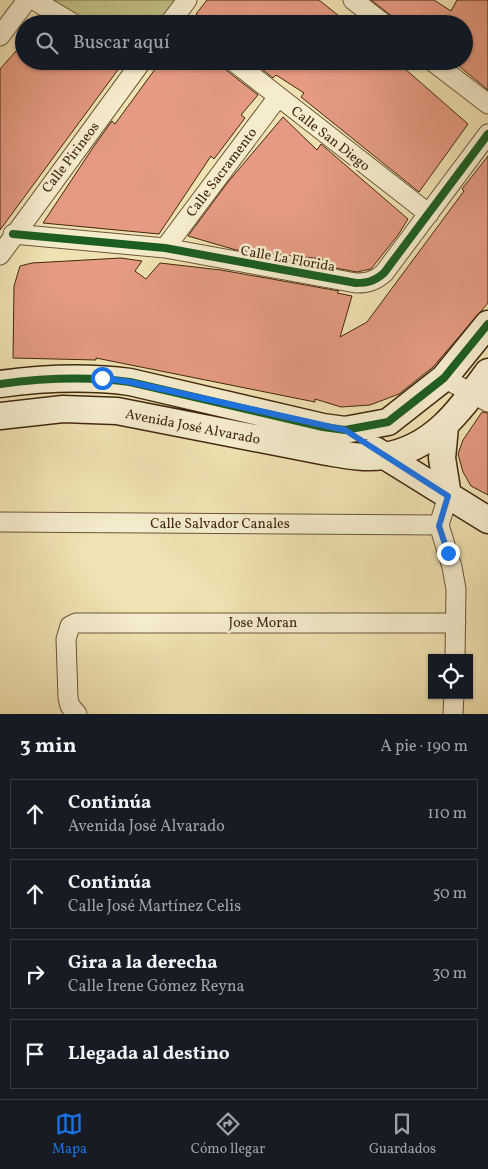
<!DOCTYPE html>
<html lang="es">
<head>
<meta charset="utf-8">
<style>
  :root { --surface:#171b24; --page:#20242c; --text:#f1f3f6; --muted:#9ea1a6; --line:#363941; --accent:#1a73e8 }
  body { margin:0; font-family:Vollkorn,serif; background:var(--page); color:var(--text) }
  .controls { position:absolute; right:15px; bottom:15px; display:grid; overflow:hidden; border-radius:0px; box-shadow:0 1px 4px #0004 }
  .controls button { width:45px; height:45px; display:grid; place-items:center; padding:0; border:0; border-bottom:1px solid var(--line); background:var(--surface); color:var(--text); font:25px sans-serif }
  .stop { position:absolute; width:15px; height:15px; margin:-11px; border:4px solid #1a73e8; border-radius:50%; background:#fff }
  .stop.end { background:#1a73e8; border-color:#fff; box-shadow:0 1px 5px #0008 }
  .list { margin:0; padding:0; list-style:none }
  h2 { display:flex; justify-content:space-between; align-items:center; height:65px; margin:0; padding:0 20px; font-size:21px }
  h2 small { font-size:16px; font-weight:400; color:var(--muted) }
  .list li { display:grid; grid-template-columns:32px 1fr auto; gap:15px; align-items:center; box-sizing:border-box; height:70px; margin:0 10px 10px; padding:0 10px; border:1px solid var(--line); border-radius:0px }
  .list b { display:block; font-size:19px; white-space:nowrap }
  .list p { margin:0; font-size:16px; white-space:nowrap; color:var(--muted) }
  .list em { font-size:16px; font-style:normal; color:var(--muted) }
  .icon { flex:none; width:28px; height:28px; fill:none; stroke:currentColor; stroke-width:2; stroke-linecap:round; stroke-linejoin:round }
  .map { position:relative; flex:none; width:488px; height:714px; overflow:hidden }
  .search { position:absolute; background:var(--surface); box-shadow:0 1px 4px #0004; left:15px; right:15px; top:15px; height:55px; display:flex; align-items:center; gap:12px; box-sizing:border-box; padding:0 18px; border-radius:28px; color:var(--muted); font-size:19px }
  .sheet { height:385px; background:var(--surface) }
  nav { display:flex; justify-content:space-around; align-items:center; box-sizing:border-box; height:70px; border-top:1px solid var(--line); background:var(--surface); font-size:14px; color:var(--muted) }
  nav a { display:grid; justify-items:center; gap:2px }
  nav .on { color:var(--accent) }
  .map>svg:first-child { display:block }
  .green { fill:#c2c187; stroke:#82744a }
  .building { fill:#e59a81; stroke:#41280d }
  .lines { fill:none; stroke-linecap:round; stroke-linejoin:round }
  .street-casing { stroke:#6d5636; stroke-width:21 }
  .secondary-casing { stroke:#41280d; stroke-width:29 }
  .street { stroke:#f5eccd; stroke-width:19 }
  .secondary { stroke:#f5eccd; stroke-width:26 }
  .cycleway-casing { stroke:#f5eccd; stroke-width:11 }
  .cycleway { stroke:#1b5e20; stroke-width:8 }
  .route { stroke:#1a73e8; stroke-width:6 }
  .labels { text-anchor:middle; stroke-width:5; stroke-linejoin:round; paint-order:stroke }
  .street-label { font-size:14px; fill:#41280d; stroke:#f5eccd }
</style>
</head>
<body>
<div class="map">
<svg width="488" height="714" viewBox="0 0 488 714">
  <rect width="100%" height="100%" fill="#f0e2b2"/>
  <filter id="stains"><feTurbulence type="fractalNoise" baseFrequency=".004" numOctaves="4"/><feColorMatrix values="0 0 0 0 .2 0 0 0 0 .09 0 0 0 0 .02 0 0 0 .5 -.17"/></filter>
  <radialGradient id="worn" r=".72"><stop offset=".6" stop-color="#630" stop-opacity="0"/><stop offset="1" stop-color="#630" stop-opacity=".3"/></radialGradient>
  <path class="green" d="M 51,0 L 187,0 L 169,24 L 89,24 Z"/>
  <path class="building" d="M 207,0 L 319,0 L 349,24 L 278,24 L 265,15 L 257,24 L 210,24 L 196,14 Z
    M 371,0 L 434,0 L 451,11 L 457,0 L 488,0 L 488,90 L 453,61 L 464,61 L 464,24 L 402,24 Z
    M 24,42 L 24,61 L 111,61 L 120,67 L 0,230 L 0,69 Z
    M 161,61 L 222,61 L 226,70 L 258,95 L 241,115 L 245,118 L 214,159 L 211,156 L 159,234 L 43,223 L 94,146 L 112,121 L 115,124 Z
    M 252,61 L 396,61 L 468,124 L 419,192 L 301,97 L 304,93 L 276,75 L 273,78 Z
    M 283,117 L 317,150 L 321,144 L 408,219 L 398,235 L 371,269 L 357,272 L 319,265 L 323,259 L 236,250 L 188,236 L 228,182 Z
    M 488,156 L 488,303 L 433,367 L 399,394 L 370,405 L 341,407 L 315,399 L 315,402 L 96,358 L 96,360 L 13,358 L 14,286 L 20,266 L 32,263 L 121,258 L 142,261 L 135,271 L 146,279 L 160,263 L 221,270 L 339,291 L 337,293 L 352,296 L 340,337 L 367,322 L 464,191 L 462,189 Z
    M 482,412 L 488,413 L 488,495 L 471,486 L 463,472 L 458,454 L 463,440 Z"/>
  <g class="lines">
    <g class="street-casing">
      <path id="street" d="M 34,0 L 74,24
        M 353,0 L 384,24
        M 169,24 L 187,0
        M 0,36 L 27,0
        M 233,61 L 429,214
        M 432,61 L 488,104
        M 13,234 L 165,248 L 356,283 C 368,283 375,281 384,273 L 488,134
        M 165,248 L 278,97
        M 0,255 L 142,61
        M 444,378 L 488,402
        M 448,496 L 439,525 L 452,567 L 456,589 L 455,658
        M 0,522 L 439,525
        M 77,714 L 70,706 L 68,698 L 66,639 L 70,626 L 76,623 L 456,623
        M 453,714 L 454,695"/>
    </g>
    <g class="secondary-casing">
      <path id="secondary" d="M 0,384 C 44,378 85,376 130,382 L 323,427 L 345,430 L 388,422 L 444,378 L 488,324
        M 0,416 L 63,409 L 117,411 L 327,452 C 345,455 365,459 384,456 C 433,449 461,409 488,372
        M 445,427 L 442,458 L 448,496
        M 375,450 L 488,520"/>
    </g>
    <use href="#street" class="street"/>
    <use href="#secondary" class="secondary"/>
    <g class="cycleway-casing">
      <path id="cycleway" d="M 13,234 L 165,248 L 356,283 C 368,283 375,281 384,273 L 488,134
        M 0,384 C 44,378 85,376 130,382 L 323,427 L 345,430 L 388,422 L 444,378 L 488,324"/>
    </g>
    <use href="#cycleway" class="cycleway"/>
  </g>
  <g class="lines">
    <path class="route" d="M 102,378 L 130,382 L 345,430 L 448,496 L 439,526 L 448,553"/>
  </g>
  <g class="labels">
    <g class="street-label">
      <text transform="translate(331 138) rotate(38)" y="5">Calle San Diego</text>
      <text transform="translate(70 157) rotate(-53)" y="5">Calle Pirineos</text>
      <text transform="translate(221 172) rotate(-53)" y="5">Calle Sacramento</text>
      <text transform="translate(288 258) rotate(10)" y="5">Calle La Florida</text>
      <text transform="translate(193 426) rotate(11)" y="5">Avenida José Alvarado</text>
      <text x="220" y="528">Calle Salvador Canales</text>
      <text x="263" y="627">Jose Moran</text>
    </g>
  </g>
  <rect width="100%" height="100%" filter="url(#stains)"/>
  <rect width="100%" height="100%" fill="url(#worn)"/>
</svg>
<div class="controls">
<button><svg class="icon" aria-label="locate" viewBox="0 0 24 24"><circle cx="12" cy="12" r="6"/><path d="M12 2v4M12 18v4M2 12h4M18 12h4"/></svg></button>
</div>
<div class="stop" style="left:102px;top:378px"></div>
<div class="stop end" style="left:448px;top:553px"></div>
<div class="search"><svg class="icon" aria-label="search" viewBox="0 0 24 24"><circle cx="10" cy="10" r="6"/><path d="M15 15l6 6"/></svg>Buscar aquí</div>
</div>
<section class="sheet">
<h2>3 min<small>A pie · 190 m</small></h2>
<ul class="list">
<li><svg class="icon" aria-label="ahead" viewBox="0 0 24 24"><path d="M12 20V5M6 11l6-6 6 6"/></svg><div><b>Continúa</b><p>Avenida José Alvarado</p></div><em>110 m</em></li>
<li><svg class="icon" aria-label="ahead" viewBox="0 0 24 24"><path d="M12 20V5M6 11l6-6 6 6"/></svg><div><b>Continúa</b><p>Calle José Martínez Celis</p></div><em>50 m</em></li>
<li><svg class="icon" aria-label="right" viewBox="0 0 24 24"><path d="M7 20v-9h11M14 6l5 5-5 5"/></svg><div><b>Gira a la derecha</b><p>Calle Irene Gómez Reyna</p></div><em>30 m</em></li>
<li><svg class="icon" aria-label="arrive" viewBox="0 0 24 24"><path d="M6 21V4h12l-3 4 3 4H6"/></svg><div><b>Llegada al destino</b></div></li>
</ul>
</section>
<nav>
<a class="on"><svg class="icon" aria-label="map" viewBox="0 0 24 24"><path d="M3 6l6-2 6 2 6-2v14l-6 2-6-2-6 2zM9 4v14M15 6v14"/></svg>Mapa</a>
<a><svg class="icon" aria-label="directions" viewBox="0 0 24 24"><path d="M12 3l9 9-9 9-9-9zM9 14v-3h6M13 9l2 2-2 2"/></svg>Cómo llegar</a>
<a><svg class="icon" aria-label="saved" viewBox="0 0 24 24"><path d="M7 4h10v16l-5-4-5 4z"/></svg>Guardados</a>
</nav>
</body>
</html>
